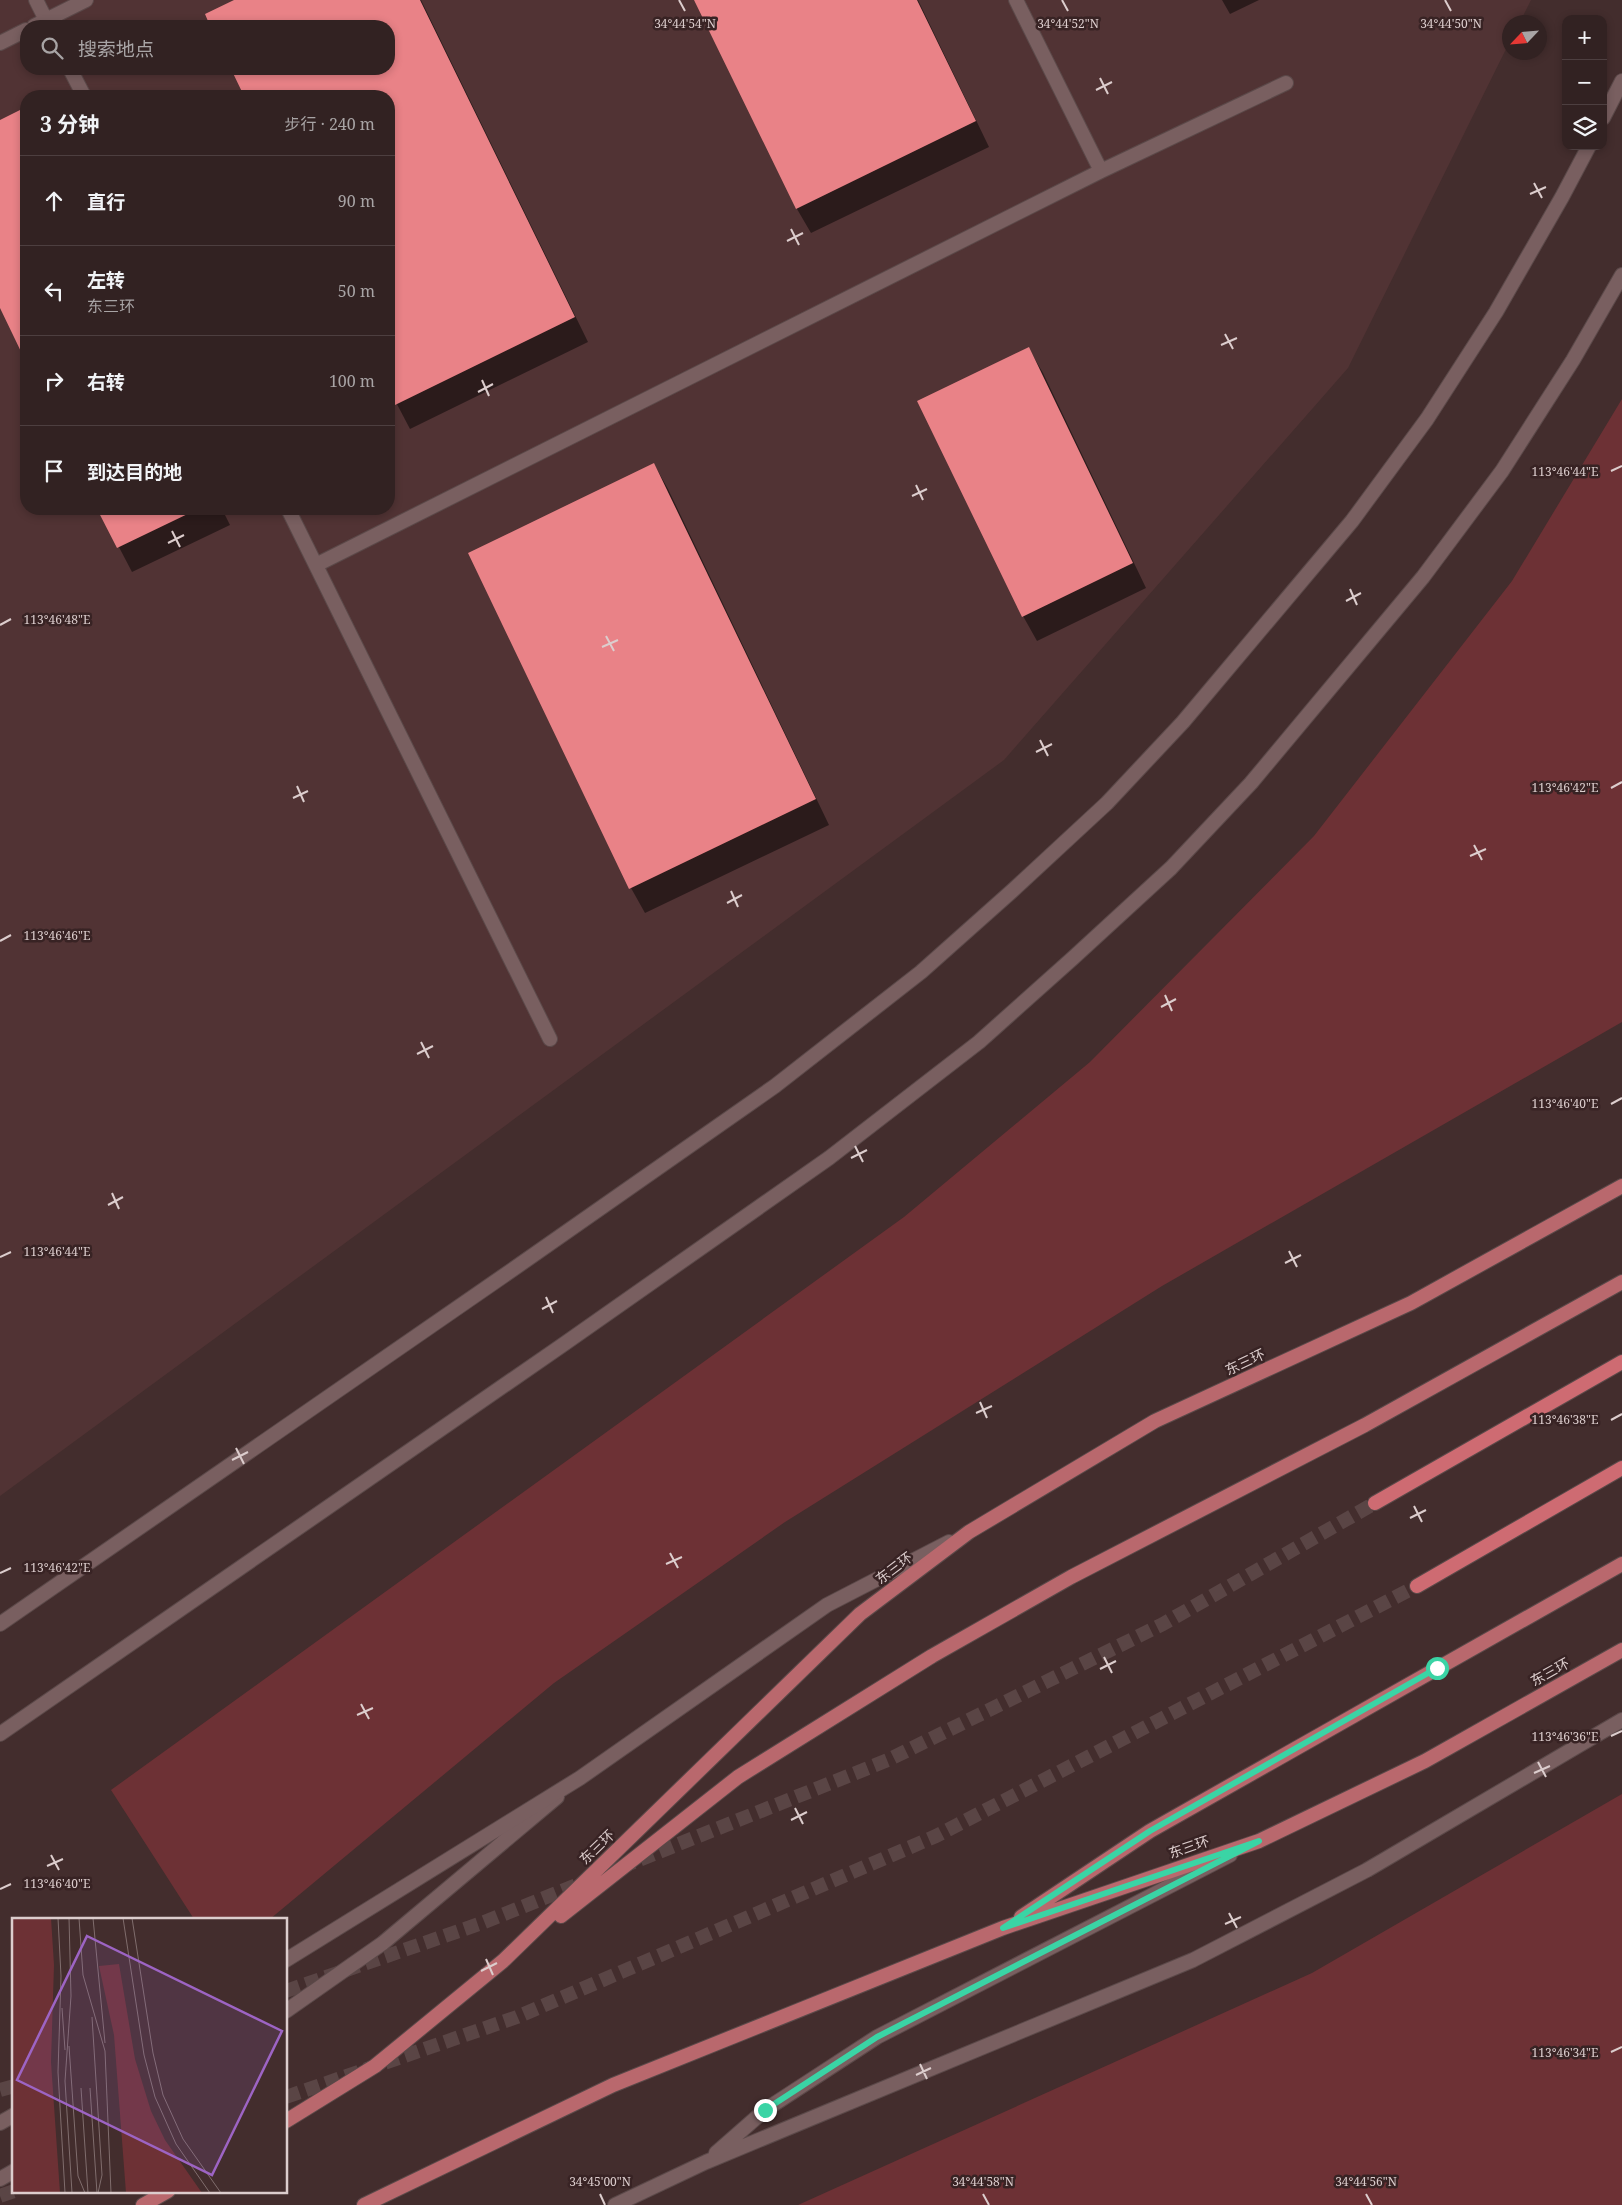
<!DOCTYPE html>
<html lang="zh">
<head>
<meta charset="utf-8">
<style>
  :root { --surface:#322222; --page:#3a2a2a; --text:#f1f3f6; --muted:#a8a4a5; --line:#4d3f40 }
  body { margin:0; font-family:"Noto Serif","Noto Sans SC",serif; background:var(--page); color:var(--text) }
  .controls { position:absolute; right:15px; top:15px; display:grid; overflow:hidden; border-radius:10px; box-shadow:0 2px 8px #0003 }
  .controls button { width:45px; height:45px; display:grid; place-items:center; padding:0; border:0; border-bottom:1px solid var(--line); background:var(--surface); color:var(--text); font:25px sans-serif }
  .compass { position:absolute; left:1502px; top:15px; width:45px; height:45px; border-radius:50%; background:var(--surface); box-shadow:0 2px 8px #0003; rotate:244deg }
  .stop { position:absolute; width:15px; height:15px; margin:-11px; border:4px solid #3ad4a5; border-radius:50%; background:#fff }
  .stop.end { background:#3ad4a5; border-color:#fff; box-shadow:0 1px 5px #0008 }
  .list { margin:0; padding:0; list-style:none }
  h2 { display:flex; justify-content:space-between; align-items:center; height:65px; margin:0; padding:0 20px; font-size:21px }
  h2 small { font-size:16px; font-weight:400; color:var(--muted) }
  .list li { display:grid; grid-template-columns:32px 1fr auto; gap:15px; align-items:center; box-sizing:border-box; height:90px; padding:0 20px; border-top:1px solid var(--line) }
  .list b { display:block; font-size:19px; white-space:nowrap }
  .list p { margin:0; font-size:16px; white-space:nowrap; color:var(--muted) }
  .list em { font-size:16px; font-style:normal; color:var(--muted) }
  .icon { flex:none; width:28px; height:28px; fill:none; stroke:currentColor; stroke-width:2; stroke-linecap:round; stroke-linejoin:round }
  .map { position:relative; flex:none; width:1622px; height:2205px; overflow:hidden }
  .search { position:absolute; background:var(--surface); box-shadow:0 2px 8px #0003; left:20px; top:20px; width:375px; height:55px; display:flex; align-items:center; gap:12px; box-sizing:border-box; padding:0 18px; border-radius:20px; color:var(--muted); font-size:19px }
  .panel { position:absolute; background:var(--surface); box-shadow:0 2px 8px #0003; left:20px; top:90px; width:375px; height:425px; border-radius:20px }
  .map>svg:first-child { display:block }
  .built { fill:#513334; fill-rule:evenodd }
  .green { fill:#6d3135 }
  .shadow { fill:#0007 }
  .building { fill:#e98287 }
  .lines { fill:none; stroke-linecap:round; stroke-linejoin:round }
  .trunk-tunnel { stroke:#5a4545; stroke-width:14; stroke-dasharray:14 7; stroke-linecap:butt }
  .service-casing { stroke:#5b4949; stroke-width:16 }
  .minor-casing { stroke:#5b4949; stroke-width:16 }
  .tertiary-casing { stroke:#5b4949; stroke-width:16 }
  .primary-casing { stroke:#5b4949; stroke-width:16 }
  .trunk-casing { stroke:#5b4949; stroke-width:16 }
  .service { stroke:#795f60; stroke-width:14 }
  .minor { stroke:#795f60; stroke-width:14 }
  .tertiary { stroke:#795f60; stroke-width:14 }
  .primary { stroke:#b9686d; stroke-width:14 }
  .trunk { stroke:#ce6b72; stroke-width:14 }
  .route { stroke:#3ad4a5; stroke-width:6 }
  .ticks { fill:none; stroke:#dccdcd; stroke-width:2 }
  .labels { text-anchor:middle; stroke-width:5; stroke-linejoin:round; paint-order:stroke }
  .street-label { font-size:14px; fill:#dccdcd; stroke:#382324 }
  .inset-road { fill:none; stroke:#806d6d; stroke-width:1 }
  .view { fill:#9d64c4; fill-opacity:0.15; stroke:#9d64c4; stroke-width:2.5 }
  .inset-edge { fill:none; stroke:#dccdcd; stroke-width:2.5 }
  .ticks-label { font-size:12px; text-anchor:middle; fill:#dccdcd; stroke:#382324; stroke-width:5; stroke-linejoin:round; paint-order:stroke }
</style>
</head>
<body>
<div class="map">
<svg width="1622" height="2205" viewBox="0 0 1622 2205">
  <rect width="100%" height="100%" fill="#432d2d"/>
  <path class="built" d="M 0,0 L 1531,0 L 1520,22 L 1510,22 L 1509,43 L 1348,368 L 1004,760 L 0,1496 ZM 26,26 L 389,26 L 389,69 L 26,69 ZM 26,96 L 389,96 L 389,509 L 26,509 Z"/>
  <path class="green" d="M 1622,399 L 1622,1022 L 1162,1286 L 785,1522 L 554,1683 L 270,1919 L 194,1919 L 111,1790 L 904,1217 L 1090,1062 L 1314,836 L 1512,581 Z
    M 1622,1794 L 1622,2205 L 798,2205 L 1312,1973 Z"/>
  <path class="shadow" d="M 237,0 L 421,0 L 588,342 L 410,429 L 389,389 L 389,96 L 246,96 L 232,69 L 389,69 L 389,26 L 212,26 L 206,15 Z
    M 695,0 L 918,0 L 989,147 L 811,233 L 797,209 Z
    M 1222,0 L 1259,0 L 1230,14 Z
    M 26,108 L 26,359 L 0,305 L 0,121 Z
    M 1029,349 L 1043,373 L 1146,588 L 1037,641 L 1023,616 Z
    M 654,464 L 668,489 L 829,825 L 645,913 L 631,888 Z
    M 99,509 L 222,509 L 230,525 L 132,572 Z"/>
  <path class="building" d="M 234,0 L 420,0 L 575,317 L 395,405 L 389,392 L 389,96 L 244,96 L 231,69 L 389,69 L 389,26 L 210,26 L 205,14 Z
    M 694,0 L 917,0 L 976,121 L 796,209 Z
    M 26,107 L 26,362 L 0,308 L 0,120 Z
    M 1029,347 L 1133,563 L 1022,617 L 917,401 Z
    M 654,463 L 816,799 L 629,889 L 468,553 Z
    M 97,509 L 198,509 L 117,548 Z"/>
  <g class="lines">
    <path class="trunk-tunnel" d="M 286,1991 L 482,1923 L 888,1760 L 1163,1624 L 1375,1503
      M 0,2090 L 14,2086
      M 286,2097 L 517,2017 L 936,1836 L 1417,1586
      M 0,2196 L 14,2191"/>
    <g class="service-casing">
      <path id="service" d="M 36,0 L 49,26
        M 1016,0 L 1101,171
        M 34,26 L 86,0
        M 0,43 L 26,30
        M 70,69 L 84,96
        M 288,509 L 550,1039
        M 316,565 L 1101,171 L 1286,83"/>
    </g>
    <g class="minor-casing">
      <path id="minor" d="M 286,2011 L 383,1943 L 557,1797
        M 0,2179 L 14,2171"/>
    </g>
    <g class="tertiary-casing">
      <path id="tertiary" d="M 1603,118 L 1622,81
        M 0,1624 L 512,1270 L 775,1086 L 921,972 L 1012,891 L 1107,803 L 1183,722 L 1352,521 L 1427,419 L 1496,312 L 1562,197 L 1589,146
        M 0,1734 L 564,1344 L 829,1158 L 979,1042 L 1073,958 L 1171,868 L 1251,783 L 1423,577 L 1502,471 L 1573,360 L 1622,275
        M 286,1960 L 580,1778 L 827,1605 L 949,1542
        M 0,2123 L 14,2115
        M 716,2153 L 765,2110 L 877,2037 L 1230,1855
        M 615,2205 L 706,2162 L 1193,1960 L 1367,1870 L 1622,1720"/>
    </g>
    <g class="primary-casing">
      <path id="primary" d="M 561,1916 L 738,1777 L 932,1656 L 1071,1577 L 1365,1425 L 1622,1282
        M 1021,1917 L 1150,1831 L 1622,1564
        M 286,2121 L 375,2066 L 503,1961 L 860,1614 L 969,1532 L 1155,1421 L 1411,1303 L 1622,1186
        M 143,2205 L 168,2191
        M 364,2205 L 613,2085 L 1003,1928 L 1259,1841 L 1425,1761 L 1622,1650"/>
    </g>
    <g class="trunk-casing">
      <path id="trunk" d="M 1375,1503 L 1622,1362
        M 1417,1586 L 1622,1468"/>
    </g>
    <use href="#service" class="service"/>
    <use href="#minor" class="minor"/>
    <use href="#tertiary" class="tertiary"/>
    <use href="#primary" class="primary"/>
    <use href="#trunk" class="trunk"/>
  </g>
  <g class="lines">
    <path class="route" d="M 765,2110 L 877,2037 L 1259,1841 L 1003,1928 L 1150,1831 L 1437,1668"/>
  </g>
  <path class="ticks" d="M 679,0 L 685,11M 1062,0 L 1068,11M 1445,0 L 1451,11M 1100,78 L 1108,94M 1096,90 L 1112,82M 1534,183 L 1542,198M 1530,194 L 1546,187M 791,229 L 799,245M 787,241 L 803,233M 1225,334 L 1233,349M 1221,345 L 1237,338M 482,380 L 489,396M 478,392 L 493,384M 1611,471 L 1622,466M 916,485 L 923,500M 912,496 L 927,489M 172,531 L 180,547M 168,543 L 184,535M 1350,589 L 1357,605M 1346,601 L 1361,593M 0,625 L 11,619M 606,636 L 614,651M 602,647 L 618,640M 1040,740 L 1048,756M 1036,752 L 1052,744M 297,786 L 304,802M 1611,788 L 1622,782M 293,798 L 308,791M 1474,845 L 1482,860M 1470,856 L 1486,849M 731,891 L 738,907M 727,903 L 742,895M 0,941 L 11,935M 1165,995 L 1172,1011M 1161,1007 L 1176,999M 421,1042 L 429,1058M 417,1054 L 433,1046M 1611,1104 L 1622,1098M 855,1146 L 863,1162M 851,1158 L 867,1150M 112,1193 L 119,1209M 108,1205 L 123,1197M 1289,1251 L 1297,1267M 0,1257 L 11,1252M 1285,1263 L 1301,1255M 546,1297 L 553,1313M 542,1309 L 557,1301M 980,1402 L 987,1418M 976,1413 L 992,1406M 1611,1420 L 1622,1414M 236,1448 L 244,1464M 232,1460 L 248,1452M 1414,1506 L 1422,1522M 1410,1518 L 1426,1510M 670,1553 L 678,1568M 666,1564 L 682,1557M 0,1573 L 11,1568M 1104,1657 L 1112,1673M 1100,1669 L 1116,1661M 361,1704 L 369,1719M 357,1715 L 373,1708M 1611,1736 L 1622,1731M 1538,1762 L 1546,1777M 1534,1773 L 1550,1766M 795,1808 L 803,1824M 791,1820 L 807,1812M 51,1855 L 59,1870M 47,1866 L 63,1859M 0,1889 L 11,1884M 1229,1913 L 1237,1928M 1225,1924 L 1241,1917M 486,1959 L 493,1975M 481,1971 L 497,1963M 1611,2052 L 1622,2047M 920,2064 L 927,2079M 916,2075 L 931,2068M 600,2194 L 605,2205M 983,2194 L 989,2205M 1366,2194 L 1372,2205"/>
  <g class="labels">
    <g class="street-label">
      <text transform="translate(1245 1362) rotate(-25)" y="5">东三环</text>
      <text transform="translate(894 1568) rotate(-37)" y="5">东三环</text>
      <text transform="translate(1550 1672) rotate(-29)" y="5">东三环</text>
      <text transform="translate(597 1847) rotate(-44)" y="5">东三环</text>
      <text transform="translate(1189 1847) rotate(-19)" y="5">东三环</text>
    </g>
  </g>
  <g transform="translate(12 1918)">
    <rect width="275" height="275" fill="#432d2d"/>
    <path d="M 0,0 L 39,0 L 42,47 L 39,144 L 48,275 L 0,275 ZM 107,46 L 123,141 L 139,193 L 153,222 L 190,275 L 114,275 L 102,117 L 87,48 Z" fill="#6d3135"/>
    <path class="inset-road" d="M 46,0 L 49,58 L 46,154 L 53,275M 57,0 L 59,78 L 53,163 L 60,275M 67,0 L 71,57 L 93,133 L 99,275M 81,0 L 93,125M 111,0 L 132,137 L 143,179 L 164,226 L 198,275M 120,0 L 141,135 L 151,177 L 171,221 L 209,275M 50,90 L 53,132M 80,99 L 90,257 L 86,275M 57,128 L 66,258 L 73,275M 69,170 L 76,275M 78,170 L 85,275"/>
    <path class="view" d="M 75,18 L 270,113 L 200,257 L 5,162 Z"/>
    <rect width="275" height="275" class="inset-edge"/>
  </g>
  <g class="ticks-label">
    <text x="685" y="28">34°44'54"N</text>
    <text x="1068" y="28">34°44'52"N</text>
    <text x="1451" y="28">34°44'50"N</text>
    <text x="1565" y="476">113°46'44"E</text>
    <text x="57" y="624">113°46'48"E</text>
    <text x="1565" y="792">113°46'42"E</text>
    <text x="57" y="940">113°46'46"E</text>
    <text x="1565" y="1108">113°46'40"E</text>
    <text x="57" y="1256">113°46'44"E</text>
    <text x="1565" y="1424">113°46'38"E</text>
    <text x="57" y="1572">113°46'42"E</text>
    <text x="1565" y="1741">113°46'36"E</text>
    <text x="57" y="1888">113°46'40"E</text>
    <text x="1565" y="2057">113°46'34"E</text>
    <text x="600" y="2186">34°45'00"N</text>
    <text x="983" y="2186">34°44'58"N</text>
    <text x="1366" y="2186">34°44'56"N</text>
  </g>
</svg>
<div class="controls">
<button>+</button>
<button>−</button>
<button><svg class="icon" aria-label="layers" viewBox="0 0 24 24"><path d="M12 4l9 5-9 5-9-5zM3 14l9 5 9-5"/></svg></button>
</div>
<svg class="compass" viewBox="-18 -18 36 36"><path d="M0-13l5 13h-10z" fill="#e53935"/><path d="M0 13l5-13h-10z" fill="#a8a4a5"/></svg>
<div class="stop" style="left:1437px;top:1668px"></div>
<div class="stop end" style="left:765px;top:2110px"></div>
<div class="search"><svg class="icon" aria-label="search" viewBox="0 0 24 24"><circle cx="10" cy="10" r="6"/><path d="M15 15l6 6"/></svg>搜索地点</div>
<section class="panel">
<h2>3 分钟<small>步行 · 240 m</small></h2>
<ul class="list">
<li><svg class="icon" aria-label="ahead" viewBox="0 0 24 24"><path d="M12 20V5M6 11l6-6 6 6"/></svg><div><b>直行</b></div><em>90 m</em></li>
<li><svg class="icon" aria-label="left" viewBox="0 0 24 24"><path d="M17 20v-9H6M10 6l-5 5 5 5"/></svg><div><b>左转</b><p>东三环</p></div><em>50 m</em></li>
<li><svg class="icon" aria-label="right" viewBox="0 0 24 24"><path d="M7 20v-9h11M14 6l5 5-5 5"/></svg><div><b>右转</b></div><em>100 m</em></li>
<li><svg class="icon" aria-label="arrive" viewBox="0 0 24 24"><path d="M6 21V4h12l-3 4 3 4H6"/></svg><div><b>到达目的地</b></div></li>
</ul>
</section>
</div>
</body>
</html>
